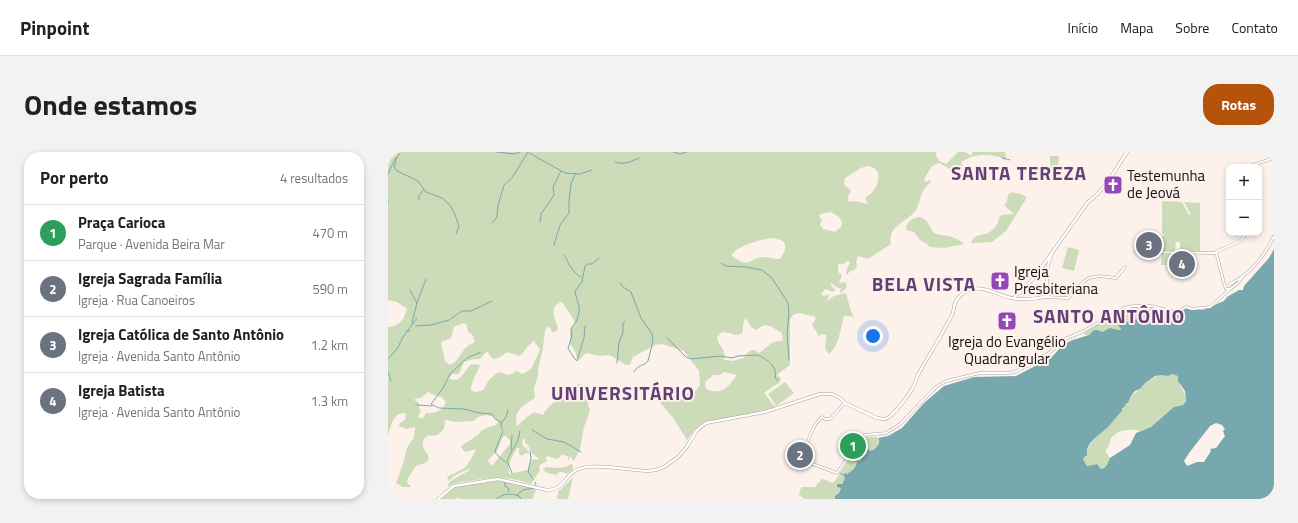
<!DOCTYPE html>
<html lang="pt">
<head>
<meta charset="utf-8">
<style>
  :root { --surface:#fff; --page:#f2f2f2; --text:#202124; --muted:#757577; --line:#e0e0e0; --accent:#b45309 }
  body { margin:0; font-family:"Titillium Web",sans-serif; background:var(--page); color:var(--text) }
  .controls { position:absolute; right:12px; top:12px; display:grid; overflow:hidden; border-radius:8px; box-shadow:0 2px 6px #0003 }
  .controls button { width:36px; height:36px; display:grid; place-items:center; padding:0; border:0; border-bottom:1px solid var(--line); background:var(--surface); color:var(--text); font:20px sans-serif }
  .you { position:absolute; left:485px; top:184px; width:14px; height:14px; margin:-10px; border:3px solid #fff; border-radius:50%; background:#1a73e8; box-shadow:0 0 0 6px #1a73e833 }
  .badge { display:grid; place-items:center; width:26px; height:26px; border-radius:50%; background:var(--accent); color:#fff; font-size:13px; font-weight:700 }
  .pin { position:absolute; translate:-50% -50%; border:2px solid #fff; box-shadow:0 1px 4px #0006 }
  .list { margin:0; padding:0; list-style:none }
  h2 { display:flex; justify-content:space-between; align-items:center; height:52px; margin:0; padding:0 16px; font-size:17px }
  h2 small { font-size:13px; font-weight:400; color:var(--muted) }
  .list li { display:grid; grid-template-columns:26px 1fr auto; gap:12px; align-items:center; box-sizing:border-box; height:56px; padding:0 16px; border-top:1px solid var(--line) }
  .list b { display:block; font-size:15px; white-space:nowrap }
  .list p { margin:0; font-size:13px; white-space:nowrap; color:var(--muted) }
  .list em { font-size:13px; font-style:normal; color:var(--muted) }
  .map { position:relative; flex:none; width:886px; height:347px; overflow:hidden; border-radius:16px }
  header { display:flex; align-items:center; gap:24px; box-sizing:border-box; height:56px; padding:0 20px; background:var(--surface); border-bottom:1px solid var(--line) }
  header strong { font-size:19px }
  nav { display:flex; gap:22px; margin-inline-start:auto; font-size:14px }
  .intro { display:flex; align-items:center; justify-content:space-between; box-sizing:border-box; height:96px; padding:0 24px }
  h1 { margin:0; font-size:28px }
  .button { padding:10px 18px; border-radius:16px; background:var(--accent); color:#fff; font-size:14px; font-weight:700 }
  main { display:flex; gap:24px; padding:0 24px }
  aside { flex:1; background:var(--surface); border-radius:16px; box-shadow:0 2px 6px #0003 }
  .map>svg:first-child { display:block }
  .green { fill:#ccdcb8; fill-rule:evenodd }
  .water { fill:#77a8ae; fill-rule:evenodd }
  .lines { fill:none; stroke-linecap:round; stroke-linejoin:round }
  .stream { stroke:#77a8ae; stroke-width:1 }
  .tertiary-casing { stroke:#aca29c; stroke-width:3 }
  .secondary-casing { stroke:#aca29c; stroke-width:3.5 }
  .tertiary { stroke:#fff; stroke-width:2 }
  .secondary { stroke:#fff; stroke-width:2.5 }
  .labels { text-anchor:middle; stroke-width:4; stroke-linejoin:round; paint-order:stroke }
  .poi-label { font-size:15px; fill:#151210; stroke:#fcf1eb; text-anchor:start }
  .district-label { font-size:19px; font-weight:bold; letter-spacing:1px; fill:#643e76; stroke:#fcf1eb }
</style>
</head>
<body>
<header>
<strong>Pinpoint</strong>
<nav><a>Início</a><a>Mapa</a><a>Sobre</a><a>Contato</a></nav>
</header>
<div class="intro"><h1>Onde estamos</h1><a class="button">Rotas</a></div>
<main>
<aside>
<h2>Por perto<small>4 resultados</small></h2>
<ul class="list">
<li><span class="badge" style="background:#2e9e5b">1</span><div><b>Praça Carioca</b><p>Parque · Avenida Beira Mar</p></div><em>470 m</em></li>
<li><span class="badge" style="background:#6b7280">2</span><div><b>Igreja Sagrada Família</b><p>Igreja · Rua Canoeiros</p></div><em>590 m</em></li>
<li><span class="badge" style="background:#6b7280">3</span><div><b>Igreja Católica de Santo Antônio</b><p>Igreja · Avenida Santo Antônio</p></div><em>1.2 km</em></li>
<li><span class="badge" style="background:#6b7280">4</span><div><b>Igreja Batista</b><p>Igreja · Avenida Santo Antônio</p></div><em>1.3 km</em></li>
</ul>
</aside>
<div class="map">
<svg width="886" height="347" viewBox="0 0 886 347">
  <rect width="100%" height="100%" fill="#fcf1eb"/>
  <path class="green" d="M 0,0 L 548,0 C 547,7 553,10 558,12 L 570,0 L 577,0 L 584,4 L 584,0 L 617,0 L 618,8 C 606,1 583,1 573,11 L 575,14 L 570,20 L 566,19 L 551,11 L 544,14 L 536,27 L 538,30 L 542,28 L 543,30 C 541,32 538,34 536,37 C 532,43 532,51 528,58 C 520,70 499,73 503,92 L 480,107 L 470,104 L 468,110 L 469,115 L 466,118 L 462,119 L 459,123 L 458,120 L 462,110 L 460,109 L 455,112 L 451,112 L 450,113 L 450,120 L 454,123 L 451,131 L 458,130 L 459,135 L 453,141 L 452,140 L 453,136 L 450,136 L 443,131 L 443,134 L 447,137 L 446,140 L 437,137 L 433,142 L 435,144 L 440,143 L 441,144 L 439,149 L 446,144 L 458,141 L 462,156 L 466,166 L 463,164 L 456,164 C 452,177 452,192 441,202 C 434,196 439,191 438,183 L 433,182 L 430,184 C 429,175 419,176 428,167 L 426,164 L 418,163 L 412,161 L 406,162 L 402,167 L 402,213 L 390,222 L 389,224 L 393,226 L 392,230 L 376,241 L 387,255 L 365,261 L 314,271 L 308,276 L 299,288 L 286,267 L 271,249 L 307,240 L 312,233 L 311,219 L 296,199 L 274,192 L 267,193 L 245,205 L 242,213 L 238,213 L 222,203 L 211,204 L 198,201 L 190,209 L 187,199 L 182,192 L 182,178 L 186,172 L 186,168 L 174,150 C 159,155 168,167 170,177 L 167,180 L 164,180 L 161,174 L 157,178 L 155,196 L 150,217 L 150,224 L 146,236 L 147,246 C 135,253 125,259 129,274 L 139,265 L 146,260 L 155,263 C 159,255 173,242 183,241 L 190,232 L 196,233 C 200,240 199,245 200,252 C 200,254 201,256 202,258 L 196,275 L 192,297 L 186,309 L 182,304 L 181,309 L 180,305 L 175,302 L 169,307 L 159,304 L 158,306 L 159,309 L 152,313 L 151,316 L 152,318 L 143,332 C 118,324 106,325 81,329 C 74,330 66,331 60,335 L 60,332 L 64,328 L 82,318 L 80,317 L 66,324 L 61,329 L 59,325 L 75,317 L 80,312 L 88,298 L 88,297 L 78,300 L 75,298 L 73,294 L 90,283 L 93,279 L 99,276 L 108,273 L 110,270 L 107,265 L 98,263 L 90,265 L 86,269 L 66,270 L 59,268 L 57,269 L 56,277 C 54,279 51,282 49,283 C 46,284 42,283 39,284 C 31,289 36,299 41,304 C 40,312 35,311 28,314 L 20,326 L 19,330 L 23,335 L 15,335 L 8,331 L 15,312 L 19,296 L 26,285 L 27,275 L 18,277 L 11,274 L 12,271 L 17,268 L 18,261 L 10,262 C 4,268 2,276 0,284 L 0,175 C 12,174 16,168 19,157 L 9,150 L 0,148 ZM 479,14 C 493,15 493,28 486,38 C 484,41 480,44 477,46 L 480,52 L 466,49 L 461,50 L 460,45 L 463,38 L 456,33 L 457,26 L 473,16 ZM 443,60 L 451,65 L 454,70 L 453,75 L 447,80 L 435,77 L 432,73 L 434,68 L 431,64 L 432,62 ZM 383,86 C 399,87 401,94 392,107 C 386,107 380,105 375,105 C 360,106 363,118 344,104 L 344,102 C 351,93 372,88 383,86 ZM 358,166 L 363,175 L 368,178 L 376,173 L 382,174 L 394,181 L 395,189 C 383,188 380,195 371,201 C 369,200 368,199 366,198 C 361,197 358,203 356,206 L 344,209 L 336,208 C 339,198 330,194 329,185 L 334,180 L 342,181 L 347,183 L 354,182 C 356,177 354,170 358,166 ZM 75,171 L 78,172 C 80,176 78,180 84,182 L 87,190 L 78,195 L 68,209 L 62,213 L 57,209 L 53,190 L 63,186 L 66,175 ZM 147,188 L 147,191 L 151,196 L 152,198 L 143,217 L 135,222 L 128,219 L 126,221 L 120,223 L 111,220 L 107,222 C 106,224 104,225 103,226 C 99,229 98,235 94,239 L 87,240 L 83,238 C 83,228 89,222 92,213 L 84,212 C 76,217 73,234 61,226 L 64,222 L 71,222 L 76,210 L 87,207 L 92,207 L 98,200 L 100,200 L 103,205 L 106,207 C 121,204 112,196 131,204 L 134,202 L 139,195 ZM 336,220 L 349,223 C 340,235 334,244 318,237 L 317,230 L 325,223 L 332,223 ZM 40,240 C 47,245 53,242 58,250 C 54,260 48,261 38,261 L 35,266 L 31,266 L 30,264 L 33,259 L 31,256 L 31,251 L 26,248 L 29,246 L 31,247 ZM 116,284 L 118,284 L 122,289 L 122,293 L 120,294 L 104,314 L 103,313 L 100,309 C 102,304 106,303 109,299 C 112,294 112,288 116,284 ZM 135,287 L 137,287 L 137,291 L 139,292 L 144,301 L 152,308 L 145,307 L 143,309 L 140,318 L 121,322 C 120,312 124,304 129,296 L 131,296 L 131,302 L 133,304 L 138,301 L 141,302 L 139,297 L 134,293 Z
    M 662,4 L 671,4 L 670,16 L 662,16 Z
    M 623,40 L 633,42 L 638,45 L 638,47 L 618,79 L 604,90 L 583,91 C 586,82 593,84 600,81 C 604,79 607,75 610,71 C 611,59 617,64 626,62 L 616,53 L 619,50 L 620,43 Z
    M 774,49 L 794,50 L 801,63 L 803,63 L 796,50 L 812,51 L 812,99 L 792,99 L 792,90 L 788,90 L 787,99 L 774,99 L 774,84 L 776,84 L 776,82 L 774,82 Z
    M 531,65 C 541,67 541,75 546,81 C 557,85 564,82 576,92 L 556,96 L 542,95 L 539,92 L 532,88 L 526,80 L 518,78 C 518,69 524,67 531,65 Z
    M 680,95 L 691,98 L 686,119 L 674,116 Z
    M 774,101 L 776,101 L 776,104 L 778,101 L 786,101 L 786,113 L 773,113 Z
    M 744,155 L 770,155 L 779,158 L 776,160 L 768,160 L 761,164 L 735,172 L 731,178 L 726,177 L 714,181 L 710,178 L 706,178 L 702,183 L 697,183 L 696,181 L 723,164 Z
    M 784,222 L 790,224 C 790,232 797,239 798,248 L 795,253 L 786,255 L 765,274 L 751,279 C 743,276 730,278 724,285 C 720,290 723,293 717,299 L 722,306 L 719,314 L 713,317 L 709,312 L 699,314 L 695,307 L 696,304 L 699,304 C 696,288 732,268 737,252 L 740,251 C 742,244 746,242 752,237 C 754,236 753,234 755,232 C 757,231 769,223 772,223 C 777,223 779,225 784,222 Z
    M 397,230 L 406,241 L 388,254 L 380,242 Z
    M 481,285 L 488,285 L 491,287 L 490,294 L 482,299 L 473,293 L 472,294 L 475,301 L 473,309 L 470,309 C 469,315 464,319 459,322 L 457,321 L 455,323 L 457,326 L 451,335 L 453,336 L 451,341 L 448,343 L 447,347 L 417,347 L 411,343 L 412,338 L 414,335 L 427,335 L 434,327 L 438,328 L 444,331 L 447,329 L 469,295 L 477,286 Z
    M 183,312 L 185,313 L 185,317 L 179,322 L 175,320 L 171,320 L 169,323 L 159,321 L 155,318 L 158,315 C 165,316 177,317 183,312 Z
    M 185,325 L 180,347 L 169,347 L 170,340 Z
    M 113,328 L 148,337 L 145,347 L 75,347 L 69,346 L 67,347 L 53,347 L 67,335 Z"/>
  <path class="water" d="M 886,97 L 886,347 L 447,347 L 447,344 L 451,341 L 453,336 L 449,335 L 449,332 L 454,332 L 457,326 L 455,323 L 457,321 L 459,322 C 464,319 469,315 469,309 L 473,309 L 472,307 L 475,301 L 472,294 L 473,293 L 482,299 C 487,297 492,294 491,287 L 490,286 L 500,284 L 514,276 L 536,251 L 556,234 L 586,225 L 628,224 L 651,212 L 659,207 L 662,207 L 674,194 L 682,189 L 701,183 L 706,178 L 710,178 L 714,180 L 722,176 L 731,178 L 733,177 L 730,173 L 732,172 L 761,164 L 768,160 L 776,160 L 779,158 L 794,159 L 797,156 L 815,158 L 836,149 L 839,145 L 851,138 L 855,138 L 856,134 L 881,106 ZM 784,222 L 790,224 L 790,229 L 797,239 L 798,249 L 795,253 L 786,255 L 763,275 L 748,281 L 742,293 L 722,306 C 719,312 720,315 713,317 L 709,312 L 699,314 L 695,307 L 697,304 L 699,304 C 697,290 712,283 721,274 C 725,269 729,264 734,259 L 734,257 L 738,253 L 737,252 L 740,251 L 743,244 L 747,239 L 752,237 L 757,231 L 767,224 L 773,223 L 780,224 ZM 828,271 L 834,273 L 837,277 L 835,279 L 837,284 L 828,296 L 822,297 L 823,299 L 816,310 L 809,310 L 799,314 L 796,309 C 804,296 813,286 822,274 Z"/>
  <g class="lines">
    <path class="stream" d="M 108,0 L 127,2 L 132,0
      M 285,0 L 292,2 L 299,0
      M 141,1 L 177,21 L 192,22 L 204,18
      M 9,5 L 6,15 L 9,19 L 30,29 L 38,40 L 54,46 L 61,52 L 66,60 L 71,74 L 68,82
      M 614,6 L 618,7
      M 619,7 L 622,8
      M 227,10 C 236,13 242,10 251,6
      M 0,22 L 7,7 L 11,3 L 11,0
      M 0,48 L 0,51
      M 31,48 L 31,44 L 35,38
      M 152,70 L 153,62 L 166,43 L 165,35 L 173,19
      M 104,71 L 109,65 L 110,53 L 116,33 L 124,26 L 140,0
      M 166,93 L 172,73 L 181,61 L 181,50 L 183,32 L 187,22
      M 176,103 C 181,111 184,121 193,125
      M 333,111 L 338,114 L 358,115 L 374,118 L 384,126 L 400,151 L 401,161 L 399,182 L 401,208
      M 232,131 L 235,135 L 243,140 L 253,166 L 264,182 L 265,189 L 260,209 C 256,214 249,213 246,220
      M 22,138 L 29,151
      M 24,171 L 29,151 L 38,127
      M 28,174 L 43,173 L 61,168 L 74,159 L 83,159 L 104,149
      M 18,179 L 22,179
      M 279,186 L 298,205 L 303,207 L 333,204 L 344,206 L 350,204 L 370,203 C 379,207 390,215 387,226 L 390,228
      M 93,200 L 79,206 L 65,219 L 61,224 L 55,236 L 43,252 L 51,256 L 76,257 L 91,261 L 104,262 L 107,267 L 113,270 L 114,277
      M 0,207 L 9,197 L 15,185 L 29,166
      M 189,208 L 196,186 L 197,174
      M 189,209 L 186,206 L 180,196 L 184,184 L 183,177 C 184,173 188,172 189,168 C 194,154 189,152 187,139 L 194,130 L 197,114 L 199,112 L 204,112 L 211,106
      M 229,211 L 231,191 L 235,180 L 235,172 L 237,169
      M 0,220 L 3,229
      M 29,253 L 44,254
      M 113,272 L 118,265 L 120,258
      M 144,278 L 159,287 L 176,290 L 193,300
      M 115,279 L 107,299 C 108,304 114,306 117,310
      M 123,298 L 124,283
      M 142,299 L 143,306 L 140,320 L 145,327
      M 124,321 L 119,309 C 123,298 131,291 132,279
      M 452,321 L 455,323
      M 117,330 L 117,334 L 121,337 L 120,340
      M 147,330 L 148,333
      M 129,343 L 135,338 L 146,336
      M 108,347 C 117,341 121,341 131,344 L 133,347"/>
    <g class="tertiary-casing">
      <path id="tertiary" d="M 859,15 L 886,6
        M 748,100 L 826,101 L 852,89 L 859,81
        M 828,100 L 836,131 L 838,137 L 842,137 L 850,131 L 855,124
        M 842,132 C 862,122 877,103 886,84
        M 658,145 L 680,146 L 695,130 L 701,126 L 712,124 L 728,126 L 737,115
        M 457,251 L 442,267 L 437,267 L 434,265 C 422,275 419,294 414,308 L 449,321 L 475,284 L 477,283 L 498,281 L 512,272 L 548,235 L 558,229 L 592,221 L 620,221 L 626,220 L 644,212 L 661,201 L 677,187 L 694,180 L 736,156 L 745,154 L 764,154 L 784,159 L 793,158 L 798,155 L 804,157 L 822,155 L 841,138"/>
    </g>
    <g class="secondary-casing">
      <path id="secondary" d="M 626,146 L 646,126 L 700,50 C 718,37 727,18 739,0
        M 50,347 L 66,334 L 110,327 L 159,338 C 177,338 177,321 191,317 C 208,311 240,318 259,319 L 268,318 L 276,315 L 289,306 L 298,296 L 309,278 L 318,271 L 377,260 L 432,242 L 444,242 L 452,246 L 457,251 L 489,266 C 494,267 497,268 501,265 C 506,262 521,243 524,237 C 527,232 528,226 531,221 C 542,201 554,183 564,163 C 567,157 565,151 570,146 C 587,127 605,142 623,146 C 634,148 649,147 660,144 L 661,140 C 657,124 658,117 664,101"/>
    </g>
    <use href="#tertiary" class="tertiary"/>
    <use href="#secondary" class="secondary"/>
  </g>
  <defs>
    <g id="church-square" transform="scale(1)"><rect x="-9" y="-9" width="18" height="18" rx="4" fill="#9647b7" stroke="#fcf1eb"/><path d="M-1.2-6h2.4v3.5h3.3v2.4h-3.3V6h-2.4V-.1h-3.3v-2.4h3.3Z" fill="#fff"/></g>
  </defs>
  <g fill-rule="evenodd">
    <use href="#church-square" x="725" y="33"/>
    <use href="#church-square" x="612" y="129"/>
    <use href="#church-square" x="619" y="169"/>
  </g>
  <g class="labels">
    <g class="poi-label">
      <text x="739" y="29">Testemunha<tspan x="739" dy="17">de Jeová</tspan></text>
      <text x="626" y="125">Igreja<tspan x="626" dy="17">Presbiteriana</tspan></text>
      <text x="619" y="195" text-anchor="middle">Igreja do Evangélio<tspan x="619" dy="17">Quadrangular</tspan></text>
    </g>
    <g class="district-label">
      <text x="631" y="28">SANTA TEREZA</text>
      <text x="536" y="139">BELA VISTA</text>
      <text x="721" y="171">SANTO ANTÔNIO</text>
      <text x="235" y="248">UNIVERSITÁRIO</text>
    </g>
  </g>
</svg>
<div class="controls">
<button>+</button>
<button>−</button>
</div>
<div class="you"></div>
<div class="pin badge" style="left:465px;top:294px;background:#2e9e5b">1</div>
<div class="pin badge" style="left:412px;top:303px;background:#6b7280">2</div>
<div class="pin badge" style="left:761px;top:93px;background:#6b7280">3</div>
<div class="pin badge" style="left:794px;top:112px;background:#6b7280">4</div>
</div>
</main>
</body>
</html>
